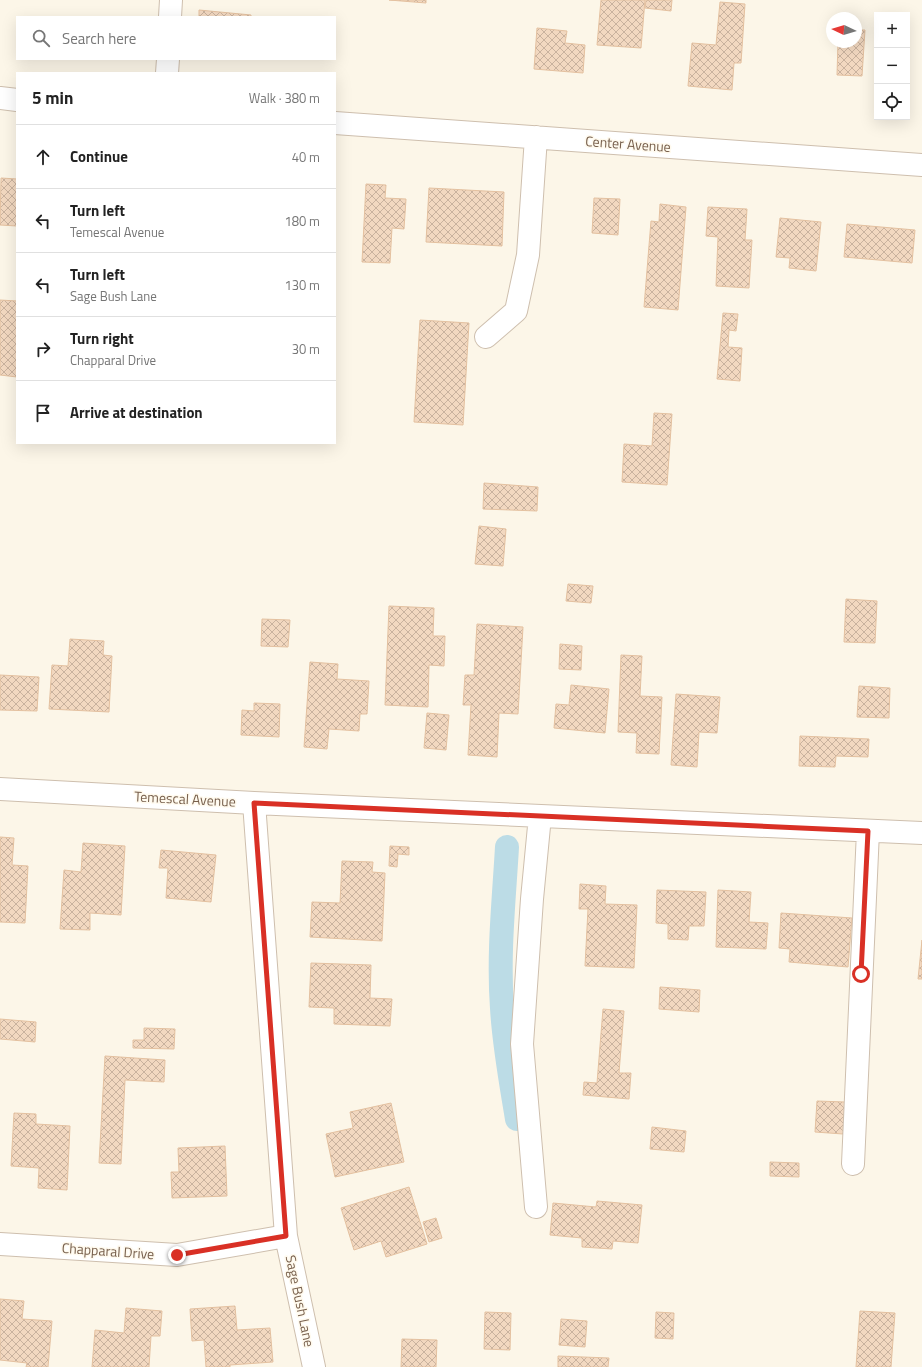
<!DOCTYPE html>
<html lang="en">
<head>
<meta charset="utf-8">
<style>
  :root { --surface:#fff; --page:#f6f6f6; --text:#222; --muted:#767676; --line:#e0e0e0 }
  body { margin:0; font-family:"Titillium Web",sans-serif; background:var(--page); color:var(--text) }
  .controls { position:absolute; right:12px; top:12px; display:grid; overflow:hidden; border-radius:0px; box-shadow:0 4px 16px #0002 }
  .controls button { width:36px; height:36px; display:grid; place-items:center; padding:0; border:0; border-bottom:1px solid var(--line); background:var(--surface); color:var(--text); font:20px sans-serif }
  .compass { position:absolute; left:826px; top:12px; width:36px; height:36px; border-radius:50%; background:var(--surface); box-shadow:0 4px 16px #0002; rotate:274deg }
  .stop { position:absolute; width:12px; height:12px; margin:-9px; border:3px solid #d93025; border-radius:50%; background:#fff }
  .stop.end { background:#d93025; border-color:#fff; box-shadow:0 1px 4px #0008 }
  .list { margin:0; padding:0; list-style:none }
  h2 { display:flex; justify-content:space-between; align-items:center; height:52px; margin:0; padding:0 16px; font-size:17px }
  h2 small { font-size:13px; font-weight:400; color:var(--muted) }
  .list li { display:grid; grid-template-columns:26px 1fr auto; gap:12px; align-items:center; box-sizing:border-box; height:64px; padding:0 16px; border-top:1px solid var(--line) }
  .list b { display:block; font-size:15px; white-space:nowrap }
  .list p { margin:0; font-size:13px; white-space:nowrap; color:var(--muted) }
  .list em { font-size:13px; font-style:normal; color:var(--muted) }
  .icon { flex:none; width:22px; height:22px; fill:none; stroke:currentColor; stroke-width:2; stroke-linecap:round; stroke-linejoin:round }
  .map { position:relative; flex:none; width:922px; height:1367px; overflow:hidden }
  .search { position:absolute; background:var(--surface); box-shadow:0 4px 16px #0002; left:16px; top:16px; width:320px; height:44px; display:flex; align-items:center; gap:10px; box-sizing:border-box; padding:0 14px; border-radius:0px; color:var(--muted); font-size:15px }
  .panel { position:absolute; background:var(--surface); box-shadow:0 4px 16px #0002; left:16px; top:72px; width:320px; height:372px; border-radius:0px }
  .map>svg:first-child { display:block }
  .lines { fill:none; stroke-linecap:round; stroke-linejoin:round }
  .canal { stroke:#bcdce6; stroke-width:24 }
  .building { fill:url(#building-cross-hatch); stroke:#e4c1a0 }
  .minor-casing { stroke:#cebfae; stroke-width:24 }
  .minor { stroke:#fff; stroke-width:22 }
  .route { stroke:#d93025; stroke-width:5 }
  .labels { text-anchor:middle; stroke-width:3; stroke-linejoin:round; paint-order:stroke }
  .street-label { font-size:14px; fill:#775f4c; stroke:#fffaee }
</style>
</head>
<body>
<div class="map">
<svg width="922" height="1367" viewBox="0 0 922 1367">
  <defs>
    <pattern id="building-cross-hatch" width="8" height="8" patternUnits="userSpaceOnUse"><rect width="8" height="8" fill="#f2d8c0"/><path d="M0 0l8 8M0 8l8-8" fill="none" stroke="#c9b29e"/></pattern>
  </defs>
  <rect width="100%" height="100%" fill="#fcf6e8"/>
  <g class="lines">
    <path class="canal" d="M 507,847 C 504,900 498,954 502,1008 C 504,1045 511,1082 517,1119"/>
  </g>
  <path class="building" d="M 389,0 L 426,0 L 426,3 Z
    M 601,0 L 645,0 L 641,48 L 597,45 Z
    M 646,0 L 672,0 L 671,11 L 645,8 Z
    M 720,2 L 745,4 L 741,63 L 734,63 L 732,90 L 688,86 L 692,43 L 716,45 Z
    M 199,10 L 251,15 L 251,17 L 199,17 Z
    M 537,28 L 567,31 L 565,43 L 585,45 L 583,73 L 534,69 Z
    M 856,30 L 865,30 L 862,76 L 837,75 L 838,42 L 856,42 Z
    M 1,178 L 17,179 L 17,226 L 0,225 Z
    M 366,184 L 386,185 L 385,198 L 406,199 L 404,229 L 392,228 L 390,263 L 362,262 Z
    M 429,188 L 504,192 L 502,246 L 426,242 Z
    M 594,198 L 620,199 L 618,235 L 592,233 Z
    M 660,204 L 686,207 L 678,310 L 644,307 L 651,221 L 659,222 Z
    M 708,207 L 747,209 L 745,240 L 752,240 L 749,288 L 716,286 L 718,237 L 706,236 Z
    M 780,218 L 821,222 L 816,271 L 789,268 L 790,258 L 776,257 Z
    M 847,224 L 915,230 L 912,263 L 844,257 Z
    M 0,300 L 17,301 L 17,377 L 0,375 Z
    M 723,313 L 738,314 L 736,331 L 729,330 L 728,347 L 742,348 L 740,381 L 717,379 Z
    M 420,320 L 469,323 L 463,425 L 414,422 Z
    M 654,413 L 672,414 L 667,485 L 622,482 L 624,444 L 652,446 Z
    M 484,483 L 538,487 L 537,511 L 483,509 Z
    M 479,526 L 506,529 L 503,566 L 475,564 Z
    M 568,584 L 593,586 L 591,603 L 566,601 Z
    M 846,599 L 877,601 L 875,643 L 844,642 Z
    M 389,606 L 434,608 L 433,636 L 445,636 L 444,666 L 429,665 L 428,707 L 385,705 Z
    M 262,619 L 290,620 L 288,647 L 261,646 Z
    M 477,624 L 523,627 L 518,714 L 499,713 L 497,757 L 468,755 L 471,705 L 463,705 L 465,675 L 474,675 Z
    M 70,639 L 104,641 L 103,655 L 112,656 L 109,712 L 49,709 L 52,665 L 68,666 Z
    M 560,644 L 582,646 L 581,670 L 559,669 Z
    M 621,655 L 642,656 L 640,696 L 662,697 L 659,754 L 636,753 L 637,733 L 618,732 Z
    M 310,662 L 338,664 L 337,679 L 369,681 L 367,714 L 360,714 L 359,731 L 329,729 L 327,749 L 304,747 Z
    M 0,675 L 39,677 L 37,711 L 0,710 Z
    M 571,685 L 609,689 L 605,733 L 554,728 L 556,704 L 569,705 Z
    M 859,686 L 890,688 L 889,718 L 857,717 Z
    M 676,694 L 720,697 L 717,733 L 699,732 L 697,767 L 671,765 Z
    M 254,703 L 280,704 L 279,737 L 241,735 L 242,710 L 254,711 Z
    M 427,713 L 449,715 L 446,750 L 424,748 Z
    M 800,736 L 869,739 L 868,757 L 836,756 L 835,767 L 799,766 Z
    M 0,837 L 14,838 L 12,865 L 28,866 L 25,923 L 0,922 Z
    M 83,843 L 125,846 L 121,915 L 90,913 L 90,930 L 60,929 L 64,870 L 81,872 Z
    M 390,846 L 409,847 L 409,855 L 398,854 L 397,867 L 389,866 Z
    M 161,850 L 216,855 L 211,902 L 166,898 L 168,868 L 159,868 Z
    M 342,861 L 373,862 L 372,872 L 385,873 L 382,941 L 310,937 L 312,902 L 340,903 Z
    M 580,884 L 606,886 L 605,904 L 637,905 L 634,968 L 585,966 L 588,909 L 579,909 Z
    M 657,890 L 706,892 L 704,926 L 689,926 L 688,940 L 668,939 L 668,924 L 656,923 Z
    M 718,890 L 751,892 L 749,922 L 768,923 L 766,949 L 716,947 Z
    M 781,913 L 852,918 L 848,967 L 789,962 L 790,949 L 779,948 Z
    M 922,940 L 922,979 L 918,979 Z
    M 311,963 L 371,965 L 370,998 L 392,999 L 390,1026 L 334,1024 L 334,1008 L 309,1007 Z
    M 660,987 L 700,990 L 699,1012 L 659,1009 Z
    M 603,1009 L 624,1011 L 619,1073 L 631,1073 L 629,1099 L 583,1095 L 584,1082 L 597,1083 Z
    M 0,1019 L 36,1022 L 35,1042 L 0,1039 Z
    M 144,1028 L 175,1029 L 174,1049 L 133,1048 L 133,1040 L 144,1040 Z
    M 105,1056 L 165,1060 L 164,1082 L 125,1080 L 121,1164 L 99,1163 Z
    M 817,1101 L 845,1102 L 843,1134 L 815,1132 Z
    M 391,1103 L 404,1162 L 335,1177 L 326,1134 L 353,1128 L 350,1112 Z
    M 14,1113 L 36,1114 L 36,1124 L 70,1126 L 67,1190 L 38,1188 L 39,1168 L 11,1166 Z
    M 652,1127 L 686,1131 L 684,1152 L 650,1149 Z
    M 225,1146 L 227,1196 L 172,1198 L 171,1172 L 179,1172 L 178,1148 Z
    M 770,1162 L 799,1163 L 799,1177 L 770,1176 Z
    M 409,1187 L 427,1244 L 386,1257 L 381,1241 L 354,1250 L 341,1208 Z
    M 597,1201 L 642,1205 L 638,1243 L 613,1241 L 612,1249 L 582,1247 L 582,1238 L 550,1235 L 553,1203 L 596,1207 Z
    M 436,1218 L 442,1238 L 429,1242 L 423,1222 Z
    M 0,1299 L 24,1301 L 22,1319 L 52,1321 L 48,1367 L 26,1367 L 27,1363 L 0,1360 Z
    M 235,1306 L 237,1330 L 270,1328 L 273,1362 L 230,1365 L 230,1367 L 206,1367 L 204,1340 L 192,1341 L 190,1309 Z
    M 126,1308 L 162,1311 L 160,1336 L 151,1336 L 149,1367 L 92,1367 L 95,1330 L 124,1333 Z
    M 860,1311 L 895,1313 L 891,1367 L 856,1367 Z
    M 485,1312 L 511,1313 L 510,1350 L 484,1349 Z
    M 656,1312 L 674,1313 L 673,1339 L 655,1338 Z
    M 561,1319 L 587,1321 L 585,1347 L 559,1345 Z
    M 402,1339 L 437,1340 L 436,1367 L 401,1367 Z
    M 558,1356 L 609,1358 L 608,1367 L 558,1367 Z"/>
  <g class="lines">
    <g class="minor-casing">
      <path id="minor" d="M 170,17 L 171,0
        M 167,73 L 168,59
        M 0,98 L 17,100
        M 335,123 L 922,165
        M 486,337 L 516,311 L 528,255 L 536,137
        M 0,789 L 254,803 L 922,833
        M 254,803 L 286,1236 L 314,1367
        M 853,1164 L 868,831
        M 536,1207 L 522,1044 L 532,899 L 540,816
        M 0,1244 L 177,1255 L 286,1236"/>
    </g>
    <use href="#minor" class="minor"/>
  </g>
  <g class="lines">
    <path class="route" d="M 177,1255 L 286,1236 L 254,803 L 868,831 L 861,974"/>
  </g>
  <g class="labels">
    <g class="street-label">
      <text transform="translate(628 144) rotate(4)" y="5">Center Avenue</text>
      <text transform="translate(185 799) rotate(3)" y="5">Temescal Avenue</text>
      <text transform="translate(108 1251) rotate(4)" y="5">Chapparal Drive</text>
      <text transform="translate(300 1301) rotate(78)" y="5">Sage Bush Lane</text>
    </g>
  </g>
</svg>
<div class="controls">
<button>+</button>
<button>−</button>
<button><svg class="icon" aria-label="locate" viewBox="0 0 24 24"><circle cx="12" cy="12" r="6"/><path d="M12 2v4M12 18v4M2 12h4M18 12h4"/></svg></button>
</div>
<svg class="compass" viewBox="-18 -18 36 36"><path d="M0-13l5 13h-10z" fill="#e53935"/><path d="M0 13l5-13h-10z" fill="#767676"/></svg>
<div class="stop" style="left:861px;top:974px"></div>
<div class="stop end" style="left:177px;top:1255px"></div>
<div class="search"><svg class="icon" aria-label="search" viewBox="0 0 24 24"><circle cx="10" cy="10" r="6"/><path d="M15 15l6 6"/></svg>Search here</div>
<section class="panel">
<h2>5 min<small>Walk · 380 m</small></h2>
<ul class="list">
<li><svg class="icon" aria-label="ahead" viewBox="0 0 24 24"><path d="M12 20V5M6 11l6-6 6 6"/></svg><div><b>Continue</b></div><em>40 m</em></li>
<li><svg class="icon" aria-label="left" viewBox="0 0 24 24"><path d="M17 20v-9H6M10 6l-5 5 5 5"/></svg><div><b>Turn left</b><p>Temescal Avenue</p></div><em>180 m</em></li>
<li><svg class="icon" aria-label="left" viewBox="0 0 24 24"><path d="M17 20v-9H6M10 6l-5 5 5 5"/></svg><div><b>Turn left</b><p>Sage Bush Lane</p></div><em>130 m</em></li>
<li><svg class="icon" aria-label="right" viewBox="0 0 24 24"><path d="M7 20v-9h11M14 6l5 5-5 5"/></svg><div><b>Turn right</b><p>Chapparal Drive</p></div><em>30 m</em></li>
<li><svg class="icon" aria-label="arrive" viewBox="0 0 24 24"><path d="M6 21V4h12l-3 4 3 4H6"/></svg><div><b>Arrive at destination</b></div></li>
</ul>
</section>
</div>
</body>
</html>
